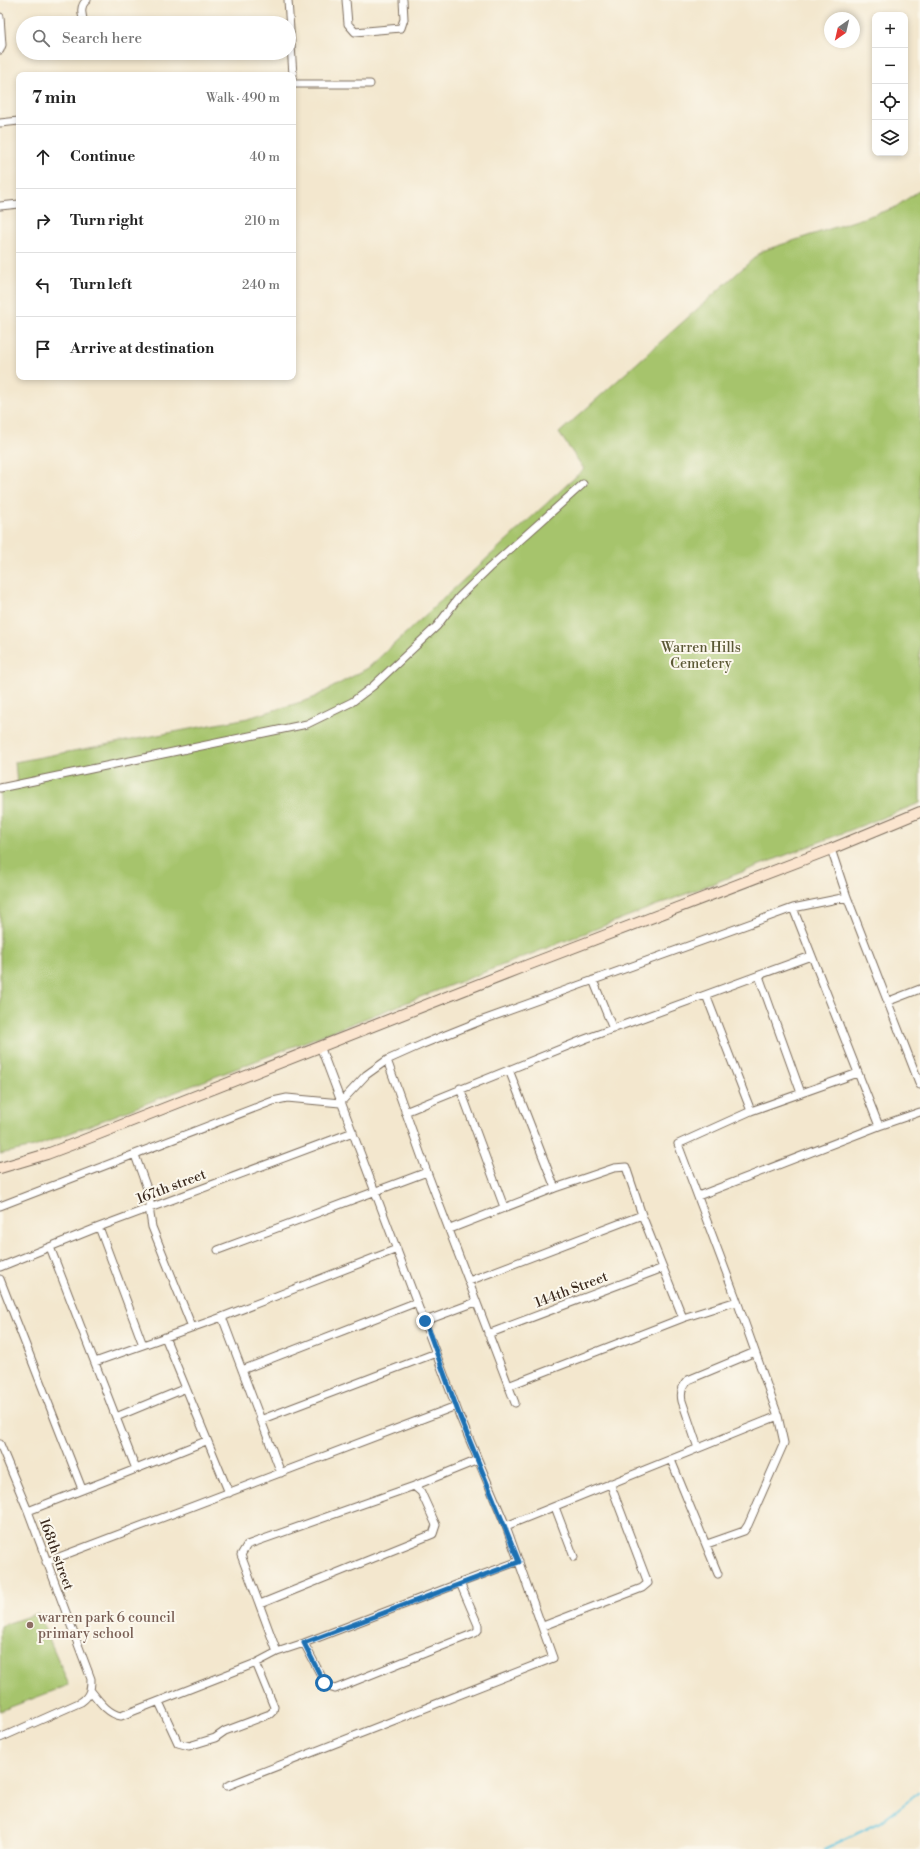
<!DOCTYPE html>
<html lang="en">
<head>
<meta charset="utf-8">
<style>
  :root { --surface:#fff; --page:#f6f6f6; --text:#222; --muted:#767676; --line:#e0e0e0 }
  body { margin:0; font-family:"Libre Bodoni",serif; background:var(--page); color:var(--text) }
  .controls { position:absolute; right:12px; top:12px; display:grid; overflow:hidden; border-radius:8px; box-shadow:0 2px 6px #0003 }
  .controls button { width:36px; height:36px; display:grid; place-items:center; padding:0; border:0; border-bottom:1px solid var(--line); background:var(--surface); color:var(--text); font:20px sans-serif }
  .compass { position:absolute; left:824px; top:12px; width:36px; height:36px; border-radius:50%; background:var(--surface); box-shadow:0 2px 6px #0003; rotate:214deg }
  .stop { position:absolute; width:12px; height:12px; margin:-9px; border:3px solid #1f6fb2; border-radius:50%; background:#fff }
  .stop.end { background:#1f6fb2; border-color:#fff; box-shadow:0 1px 4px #0008 }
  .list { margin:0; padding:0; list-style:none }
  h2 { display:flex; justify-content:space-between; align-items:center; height:52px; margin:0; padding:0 16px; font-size:17px }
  h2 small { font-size:13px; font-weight:400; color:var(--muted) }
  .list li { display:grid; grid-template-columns:26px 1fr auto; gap:12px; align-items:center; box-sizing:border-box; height:64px; padding:0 16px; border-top:1px solid var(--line) }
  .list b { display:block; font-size:15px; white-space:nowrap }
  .list em { font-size:13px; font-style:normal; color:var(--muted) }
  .icon { flex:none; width:22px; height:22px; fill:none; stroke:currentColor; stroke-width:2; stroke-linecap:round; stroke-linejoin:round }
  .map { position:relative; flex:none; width:920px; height:1849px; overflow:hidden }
  .search { position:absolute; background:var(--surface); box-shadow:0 2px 6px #0003; left:16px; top:16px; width:280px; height:44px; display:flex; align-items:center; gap:10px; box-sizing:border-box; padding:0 14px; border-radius:22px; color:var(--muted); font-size:15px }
  .panel { position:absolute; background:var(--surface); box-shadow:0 2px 6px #0003; left:16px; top:72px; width:280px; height:308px; border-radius:8px }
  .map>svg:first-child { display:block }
  .green { fill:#a6c46c; stroke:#707745 }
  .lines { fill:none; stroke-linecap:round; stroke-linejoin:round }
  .stream { stroke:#63c6e1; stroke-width:2 }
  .street-casing { stroke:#7b6c5c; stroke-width:9 }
  .secondary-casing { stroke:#7b6c5c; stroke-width:12 }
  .street { stroke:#fff; stroke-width:7 }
  .secondary { stroke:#fbe5cf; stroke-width:10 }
  .route { stroke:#1f6fb2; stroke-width:5 }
  .education-dot { fill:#8d6e63; stroke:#fbf7ec; stroke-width:1.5 }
  .labels { text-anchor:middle; stroke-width:4; stroke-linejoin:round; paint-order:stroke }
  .park-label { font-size:14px; fill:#5b5835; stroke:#fbf7ec }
  .street-label { font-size:14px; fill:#3b2a1e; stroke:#fbf7ec }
  .education-label { font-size:14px; fill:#785e54; stroke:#fbf7ec; text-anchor:start }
</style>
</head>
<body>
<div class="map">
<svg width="920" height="1849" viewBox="0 0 920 1849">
  <rect width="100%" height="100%" fill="#fbf7ec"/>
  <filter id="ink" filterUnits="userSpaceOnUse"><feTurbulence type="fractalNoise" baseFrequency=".025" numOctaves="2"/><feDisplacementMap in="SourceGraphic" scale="8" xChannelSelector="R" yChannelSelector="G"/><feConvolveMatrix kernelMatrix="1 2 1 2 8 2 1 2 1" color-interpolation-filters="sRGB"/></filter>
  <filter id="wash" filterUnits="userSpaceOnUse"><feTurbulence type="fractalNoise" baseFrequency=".012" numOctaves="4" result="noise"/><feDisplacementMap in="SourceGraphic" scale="16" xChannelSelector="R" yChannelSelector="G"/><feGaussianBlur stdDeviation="0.9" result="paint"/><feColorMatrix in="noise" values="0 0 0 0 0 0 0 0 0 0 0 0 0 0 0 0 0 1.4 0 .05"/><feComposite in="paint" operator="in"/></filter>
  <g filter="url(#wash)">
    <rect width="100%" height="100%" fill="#f3e7ce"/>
    <path class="green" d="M 920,190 L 920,803 L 34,1147 L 0,1154 L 0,788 L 17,785 L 15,762 L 248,718 L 311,699 L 368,668 L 584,469 L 559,433 L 762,251 L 894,208 Z
      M 38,1613 L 69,1685 L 0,1711 L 0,1626 Z"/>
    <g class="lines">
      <path class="stream" d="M 824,1849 L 881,1822 L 920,1792"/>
    </g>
  </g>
  <g filter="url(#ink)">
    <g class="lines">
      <g class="street-casing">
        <path id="street" d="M 288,0 L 293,75
          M 346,0 L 348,24 L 355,32 L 401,28 L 404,19 L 403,0
          M 0,17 L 2,45 L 0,50
          M 84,23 C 82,15 79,6 87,0
          M 293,84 L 370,84
          M 0,123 L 19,121
          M 0,206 L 19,204
          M 0,788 L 307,724 L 352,702 L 373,686 L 437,626 L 459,597 L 489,568 L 583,484
          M 831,849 L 847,897 L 920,1085
          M 759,976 L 801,1093
          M 593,980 L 613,1029
          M 706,995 L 751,1111
          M 889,1001 L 920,989
          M 387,1060 L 423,1044 L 483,1020 L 793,908 L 847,897
          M 509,1070 L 555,1188
          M 460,1088 L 504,1207
          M 405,1112 L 585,1039 L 811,956
          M 879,1126 L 920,1112
          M 135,1155 L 150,1197 L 150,1214 L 152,1227 L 192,1327
          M 698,1196 L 879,1126 L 793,908
          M 0,1206 L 273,1101 L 287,1098 L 340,1103 L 366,1075 L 387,1060 L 427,1172 L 515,1403
          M 99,1227 L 143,1345
          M 450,1229 L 555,1188 L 614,1168 L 626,1167 L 642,1215 L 683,1318
          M 218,1250 L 427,1172
          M 0,1267 L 99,1227 L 353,1132
          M 0,1279 L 82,1489
          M 469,1281 L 642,1215
          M 222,1317 L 281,1473
          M 425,1321 L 476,1302
          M 488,1334 L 663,1268
          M 165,1337 L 229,1493
          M 95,1362 L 222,1317 L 397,1249
          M 242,1370 L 417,1302
          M 508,1386 L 683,1318 L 737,1301
          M 116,1417 L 186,1388
          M 260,1420 L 436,1353
          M 0,1444 L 28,1511 L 91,1679 C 91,1689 90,1696 81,1702 L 0,1738
          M 698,1448 L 682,1401 C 680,1392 682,1386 688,1380 L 755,1352
          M 671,1460 L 718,1574
          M 136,1469 L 206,1441
          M 414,1486 L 478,1460
          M 555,1507 L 574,1557
          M 28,1511 L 136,1469 L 50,1247
          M 506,1526 L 778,1416
          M 707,1544 L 744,1531 L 748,1525 L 784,1443 L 778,1416 L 737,1301 L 678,1144 L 751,1111 L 858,1073
          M 46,1562 L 456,1406
          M 460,1583 L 519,1561
          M 260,1604 L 433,1534 L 436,1525 L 421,1492 L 414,1486 L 247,1545 L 241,1555 L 277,1652
          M 543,1626 L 642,1588 L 648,1583 L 610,1483
          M 91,1691 C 99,1701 108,1714 121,1716 L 256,1663 L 277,1652 L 304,1643 L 460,1583 L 478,1625 L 478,1630 L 475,1633 L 335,1689 L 329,1687 L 325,1683 L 304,1643
          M 159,1702 L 178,1743 L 189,1746 L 215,1738 L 225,1731 L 270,1714 L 273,1711 L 274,1707 L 256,1663
          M 227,1786 L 553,1658 L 506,1526 L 460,1417 L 320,1046"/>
      </g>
      <g class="secondary-casing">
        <path id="secondary" d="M 0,1168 L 47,1154 L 76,1143 L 520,968 L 831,849 L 920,812"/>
      </g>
      <use href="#street" class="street"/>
      <use href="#secondary" class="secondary"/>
    </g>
  </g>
  <g class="lines" filter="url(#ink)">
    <path class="route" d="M 324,1683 L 304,1643 L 519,1562 L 460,1417 L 425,1321"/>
  </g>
  <circle class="education-dot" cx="30" cy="1625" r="4"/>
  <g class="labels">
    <g class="park-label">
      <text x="701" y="652">Warren Hills<tspan x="701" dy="16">Cemetery</tspan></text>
    </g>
    <g class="street-label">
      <text transform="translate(171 1186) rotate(-21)" y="5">167th street</text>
      <text transform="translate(571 1289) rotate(-21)" y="5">144th Street</text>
      <text transform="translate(57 1554) rotate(70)" y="5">168th street</text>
    </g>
    <g class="education-label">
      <text x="38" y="1622">warren park 6 council<tspan x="38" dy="16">primary school</tspan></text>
    </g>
  </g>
</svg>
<div class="controls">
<button>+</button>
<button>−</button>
<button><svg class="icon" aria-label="locate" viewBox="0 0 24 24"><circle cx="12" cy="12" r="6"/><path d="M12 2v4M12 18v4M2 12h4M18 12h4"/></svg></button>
<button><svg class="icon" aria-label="layers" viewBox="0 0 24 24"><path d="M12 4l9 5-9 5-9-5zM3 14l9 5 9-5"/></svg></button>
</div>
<svg class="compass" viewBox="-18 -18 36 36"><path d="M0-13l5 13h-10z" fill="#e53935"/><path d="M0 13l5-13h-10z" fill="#767676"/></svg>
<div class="stop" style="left:324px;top:1683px"></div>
<div class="stop end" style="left:425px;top:1321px"></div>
<div class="search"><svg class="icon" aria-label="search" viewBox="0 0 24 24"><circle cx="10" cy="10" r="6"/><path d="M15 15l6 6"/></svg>Search here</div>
<section class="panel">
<h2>7 min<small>Walk · 490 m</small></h2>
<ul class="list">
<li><svg class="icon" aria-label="ahead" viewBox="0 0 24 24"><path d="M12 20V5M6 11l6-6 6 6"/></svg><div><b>Continue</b></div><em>40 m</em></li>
<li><svg class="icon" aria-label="right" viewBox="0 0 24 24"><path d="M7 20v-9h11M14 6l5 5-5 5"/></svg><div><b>Turn right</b></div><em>210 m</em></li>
<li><svg class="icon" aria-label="left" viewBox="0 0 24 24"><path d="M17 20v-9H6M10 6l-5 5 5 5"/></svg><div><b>Turn left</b></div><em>240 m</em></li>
<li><svg class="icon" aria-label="arrive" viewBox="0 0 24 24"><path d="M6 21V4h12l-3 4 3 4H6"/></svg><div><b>Arrive at destination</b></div></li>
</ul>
</section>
</div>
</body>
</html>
